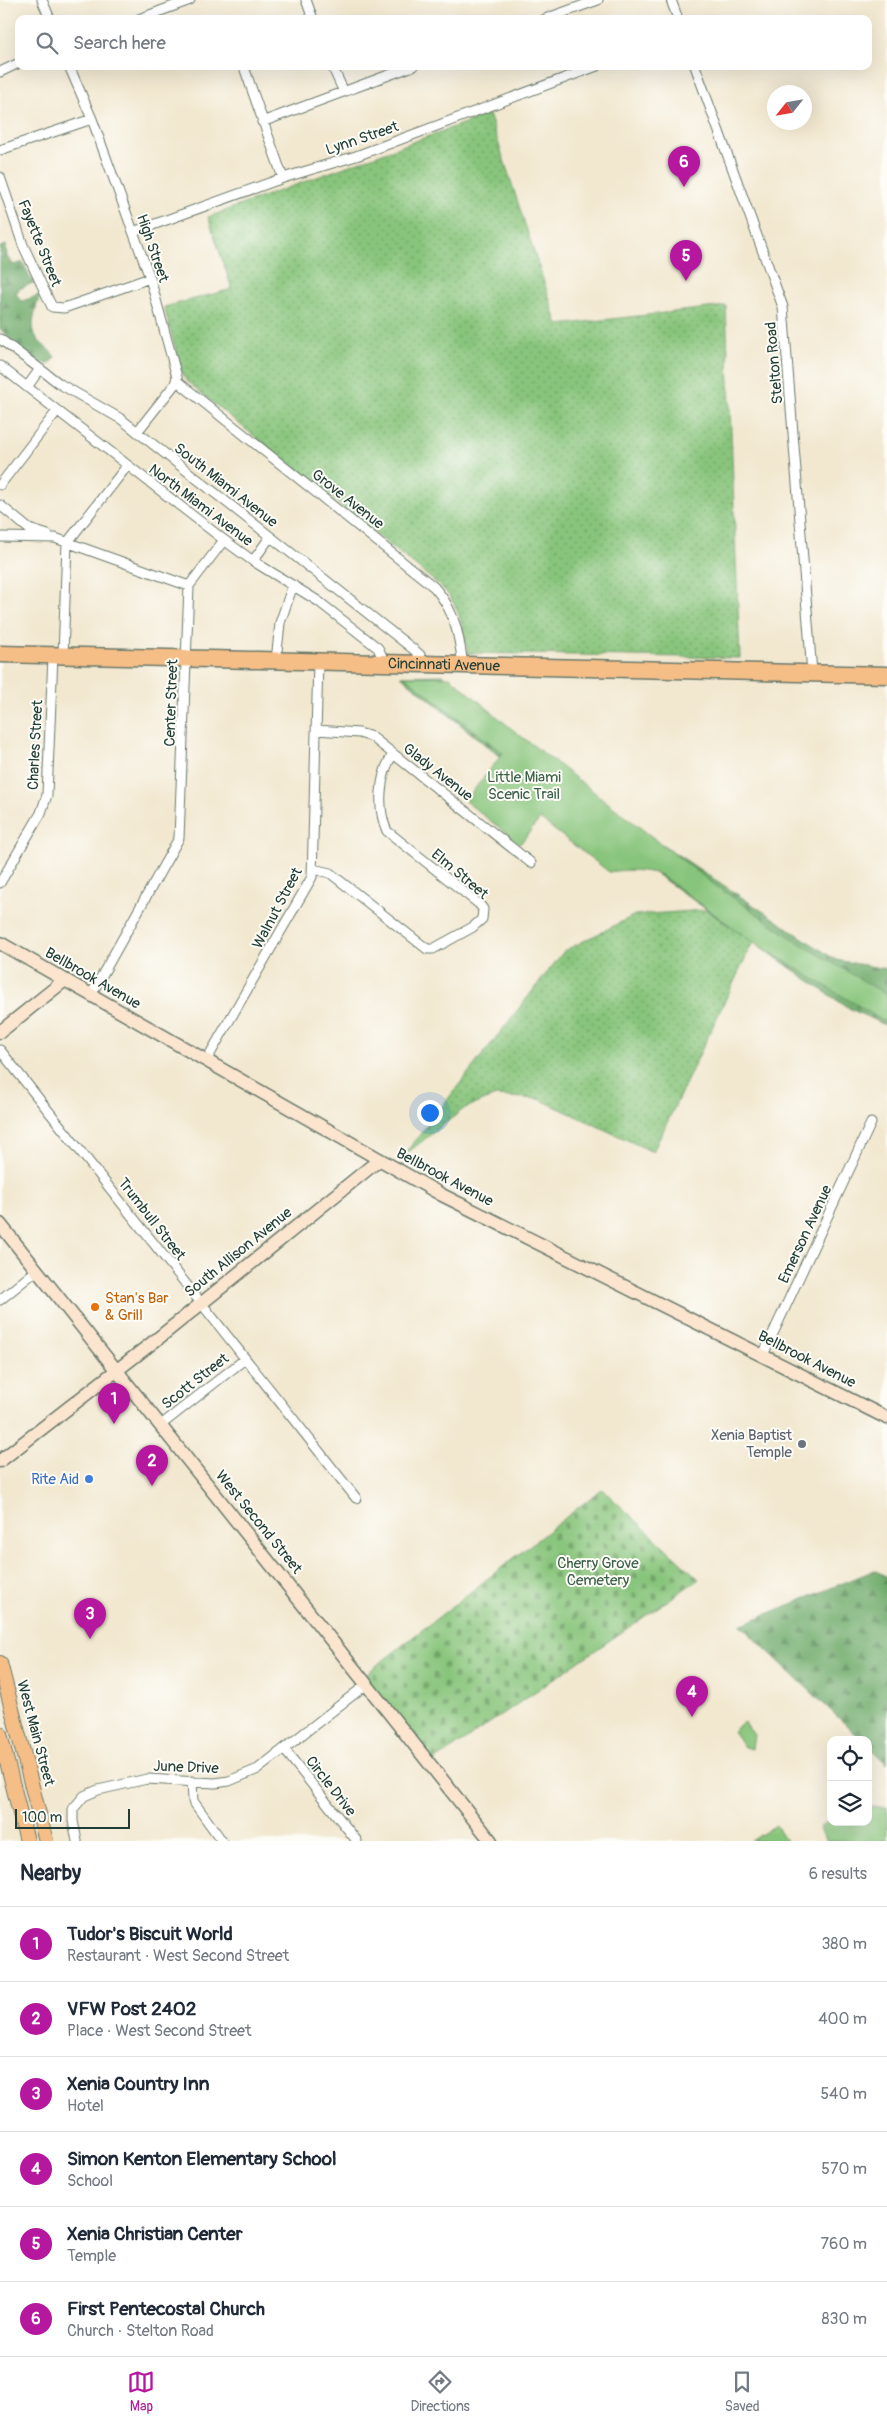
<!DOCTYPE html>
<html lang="en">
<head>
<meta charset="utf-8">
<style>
  :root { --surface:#fff; --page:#f2f2f3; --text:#1f2937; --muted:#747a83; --line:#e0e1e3; --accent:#b5179e }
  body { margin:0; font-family:Pangolin,sans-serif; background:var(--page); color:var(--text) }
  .controls { position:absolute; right:15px; bottom:15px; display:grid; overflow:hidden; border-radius:10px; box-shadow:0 5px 20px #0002 }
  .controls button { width:45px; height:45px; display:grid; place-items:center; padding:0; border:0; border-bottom:1px solid var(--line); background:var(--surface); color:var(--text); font:25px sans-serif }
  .compass { position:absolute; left:767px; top:85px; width:45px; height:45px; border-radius:50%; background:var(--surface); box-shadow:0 5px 20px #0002; rotate:239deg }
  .scale { position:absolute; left:15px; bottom:12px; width:115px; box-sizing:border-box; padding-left:5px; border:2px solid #1f3d34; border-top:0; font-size:14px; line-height:18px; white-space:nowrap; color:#1f3d34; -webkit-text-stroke:4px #fdfcf7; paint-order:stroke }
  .you { position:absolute; left:429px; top:1112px; width:18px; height:18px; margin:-12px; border:4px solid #fff; border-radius:50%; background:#1a73e8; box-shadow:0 0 0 8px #1a73e833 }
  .badge { display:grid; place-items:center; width:32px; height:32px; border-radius:50%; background:var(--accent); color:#fff; font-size:16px; font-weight:700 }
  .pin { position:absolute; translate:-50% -41px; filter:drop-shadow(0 1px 2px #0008) }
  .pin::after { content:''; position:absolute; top:26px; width:18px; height:15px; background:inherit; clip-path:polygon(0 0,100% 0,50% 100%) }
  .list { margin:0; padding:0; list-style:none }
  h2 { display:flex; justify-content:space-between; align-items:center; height:65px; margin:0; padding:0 20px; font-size:21px }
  h2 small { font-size:16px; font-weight:400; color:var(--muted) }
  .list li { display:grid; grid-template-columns:32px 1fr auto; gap:15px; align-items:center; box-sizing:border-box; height:75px; padding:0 20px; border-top:1px solid var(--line) }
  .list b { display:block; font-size:19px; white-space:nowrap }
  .list p { margin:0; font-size:16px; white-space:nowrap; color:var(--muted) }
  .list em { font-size:16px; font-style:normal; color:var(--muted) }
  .icon { flex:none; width:28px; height:28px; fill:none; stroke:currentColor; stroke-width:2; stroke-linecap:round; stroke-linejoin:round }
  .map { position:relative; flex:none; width:887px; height:1841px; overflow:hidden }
  .search { position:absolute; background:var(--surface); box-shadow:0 5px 20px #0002; left:15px; right:15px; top:15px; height:55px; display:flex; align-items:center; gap:12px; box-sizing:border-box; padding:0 18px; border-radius:10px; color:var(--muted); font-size:19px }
  .sheet { height:515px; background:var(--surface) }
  nav { display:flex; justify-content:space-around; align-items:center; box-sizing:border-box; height:70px; border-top:1px solid var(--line); background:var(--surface); font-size:14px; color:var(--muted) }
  nav a { display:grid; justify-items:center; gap:2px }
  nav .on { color:var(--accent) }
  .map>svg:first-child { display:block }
  .grass { fill:url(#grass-dots); stroke:#548158 }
  .forest { fill:url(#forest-firs); stroke:#467450 }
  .cemetery { fill:url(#cemetery-stones); stroke:#548158 }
  .park { fill:#88c57b; stroke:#548158 }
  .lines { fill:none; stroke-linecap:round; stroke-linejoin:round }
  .street-casing { stroke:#69796b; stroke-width:11 }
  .secondary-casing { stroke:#69796b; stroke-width:15 }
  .primary-casing { stroke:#69796b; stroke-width:16 }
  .highway-casing { stroke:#69796b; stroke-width:19 }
  .street { stroke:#fff; stroke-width:9 }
  .secondary { stroke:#fbe5cf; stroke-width:12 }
  .primary { stroke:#f6be87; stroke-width:14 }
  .highway { stroke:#f6be87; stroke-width:16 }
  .food-dot { fill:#e8710a; stroke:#fdfcf7; stroke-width:2 }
  .worship-dot { fill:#6b7280; stroke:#fdfcf7; stroke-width:2 }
  .shop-dot { fill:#3f7fe0; stroke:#fdfcf7; stroke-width:2 }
  .labels { text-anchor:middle; stroke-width:4; stroke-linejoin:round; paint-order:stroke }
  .street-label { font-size:15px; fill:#1f3d34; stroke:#fdfcf7 }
  .park-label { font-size:15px; fill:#395f46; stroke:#fdfcf7 }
  .food-label { font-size:15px; fill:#c56008; stroke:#fdfcf7; text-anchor:start }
  .worship-label { font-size:15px; fill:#5b616d; stroke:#fdfcf7; text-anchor:end }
  .shop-label { font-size:15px; fill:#366cbe; stroke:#fdfcf7; text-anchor:end }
</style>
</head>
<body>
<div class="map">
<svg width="887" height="1841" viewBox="0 0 887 1841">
  <defs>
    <pattern id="grass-dots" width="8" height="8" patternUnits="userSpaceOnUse" patternTransform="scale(1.25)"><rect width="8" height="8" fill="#88c57b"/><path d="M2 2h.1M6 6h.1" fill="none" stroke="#6fa166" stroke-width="1.8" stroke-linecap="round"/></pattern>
    <pattern id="forest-firs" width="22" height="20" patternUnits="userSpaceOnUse" patternTransform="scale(1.25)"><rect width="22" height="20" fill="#6eaa6b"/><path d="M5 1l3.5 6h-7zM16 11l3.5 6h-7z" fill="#5a8c59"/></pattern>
    <pattern id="cemetery-stones" width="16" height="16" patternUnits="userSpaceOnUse" patternTransform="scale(1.25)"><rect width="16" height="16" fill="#88c57b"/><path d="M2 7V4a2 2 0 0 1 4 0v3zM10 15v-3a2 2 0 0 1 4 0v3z" fill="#6fa166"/></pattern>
  </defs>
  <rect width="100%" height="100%" fill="#fdfcf7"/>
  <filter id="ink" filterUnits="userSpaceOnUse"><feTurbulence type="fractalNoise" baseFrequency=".02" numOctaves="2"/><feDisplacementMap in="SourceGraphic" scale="10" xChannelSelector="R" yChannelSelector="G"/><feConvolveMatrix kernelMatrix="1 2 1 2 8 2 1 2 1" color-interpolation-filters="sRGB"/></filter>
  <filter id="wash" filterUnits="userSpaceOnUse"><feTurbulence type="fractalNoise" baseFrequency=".0096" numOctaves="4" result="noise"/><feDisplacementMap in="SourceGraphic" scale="20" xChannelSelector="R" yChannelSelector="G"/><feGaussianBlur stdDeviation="1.12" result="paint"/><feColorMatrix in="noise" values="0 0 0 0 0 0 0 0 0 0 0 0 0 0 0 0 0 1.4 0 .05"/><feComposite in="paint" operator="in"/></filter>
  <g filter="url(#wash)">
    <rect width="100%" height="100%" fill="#f2e8d0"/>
    <path class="grass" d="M 489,114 L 558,325 L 726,306 L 740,658 L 468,653 C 463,629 460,608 444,589 L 202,394 L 187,381 L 182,373 L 164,307 L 232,289 L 208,217 Z
      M 706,910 L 753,942 L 653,1152 L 539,1099 L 496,1096 L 465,1108 L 403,1156 L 564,951 L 635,915 Z"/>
    <path class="forest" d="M 6,245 L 7,257 L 14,265 L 23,262 L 33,283 L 19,289 L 16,294 L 22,301 L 40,295 C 35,312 27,330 41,343 C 46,348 51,351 55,357 L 50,364 C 32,364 13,341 0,329 L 0,247 Z
      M 443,675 L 591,797 L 836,960 L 887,969 L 887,1026 L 848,1008 L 571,815 L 401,676 Z
      M 875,1570 L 887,1577 L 887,1764 L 868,1746 L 868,1740 L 862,1740 L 740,1625 Z"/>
    <path class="cemetery" d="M 602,1489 L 699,1579 L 430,1764 L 362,1677 Z"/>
    <path class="park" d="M 404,676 L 450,677 L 512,729 L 716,886 L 799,943 L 887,995 L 887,1023 L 753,942 L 659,874 C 643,870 626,869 609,872 L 540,819 L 520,844 L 465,801 L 503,753 Z
      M 744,1722 L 754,1735 L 752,1749 L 744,1747 L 733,1731 Z
      M 868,1807 L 887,1807 L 887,1841 L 827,1841 L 819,1828 L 831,1820 L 831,1822 L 868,1822 Z
      M 776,1825 L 786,1841 L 751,1841 Z"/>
  </g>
  <g filter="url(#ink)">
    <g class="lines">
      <g class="street-casing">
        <path id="street" d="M 42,0 L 50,19
          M 306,0 L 313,19
          M 671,0 L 678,19
          M 139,19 L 190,0
          M 545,19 L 598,0
          M 69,66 L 92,119 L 150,278 L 177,377 L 175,384 L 137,432
          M 246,66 L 245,70 L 283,178
          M 332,66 L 344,92
          M 695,66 L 783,307 L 812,673
          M 0,72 L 19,63
          M 262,122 L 413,66
          M 0,150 L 92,119
          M 0,177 L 23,245 L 52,307 L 64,308 L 150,278
          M 133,232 L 283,178 L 356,156 L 597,66
          M 0,339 L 60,384 L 121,419 L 413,649 L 420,655 L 423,664
          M 0,366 L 224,540 L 253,561 L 318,601 L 378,648 L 385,663
          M 177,381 L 434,587 C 455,610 459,636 463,665
          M 27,387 L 40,369
          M 0,485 L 57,411
          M 0,505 L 29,529 L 48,535
          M 0,537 L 55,538 L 189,586
          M 253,561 L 270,537
          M 63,656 L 67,543 L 127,466
          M 276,661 L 280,623 L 293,585
          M 317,730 L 359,733 L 372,737 L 531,863
          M 313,869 L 330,873 L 427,949 L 433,949 L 473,927 L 482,919 L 483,909 L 479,904 L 387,831 C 377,809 379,775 393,754
          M 0,883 L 41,813 L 47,795 L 53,656
          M 91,995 L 179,838 L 189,586 L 224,540
          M 0,1050 L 356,1498
          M 206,1061 L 312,877 L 318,662
          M 0,1300 L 37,1270
          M 763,1355 L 871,1123
          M 161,1425 L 245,1359
          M 284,1749 L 357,1841
          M 192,1781 L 193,1801 L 222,1841
          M 77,1841 L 73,1821 L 73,1809 L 84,1796 L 98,1790 L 147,1779 L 215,1783 L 229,1781 L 258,1769 L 367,1684"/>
      </g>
      <g class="secondary-casing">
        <path id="secondary" d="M 0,943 L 442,1195 L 887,1418
          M 0,1032 L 65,980
          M 0,1224 L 491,1841
          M 0,1461 L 161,1336 L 379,1160"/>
      </g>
      <g class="primary-casing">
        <path id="primary" d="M 0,1663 L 46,1841
          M 0,1734 L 27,1841"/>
      </g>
      <g class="highway-casing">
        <g id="highway">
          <path id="s1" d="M 0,654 L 887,675"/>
        </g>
      </g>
      <use href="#street" class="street"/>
      <use href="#secondary" class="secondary"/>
      <use href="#primary" class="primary"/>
      <use href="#highway" class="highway"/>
    </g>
  </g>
  <circle class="food-dot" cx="95" cy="1307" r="5"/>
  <circle class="worship-dot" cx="802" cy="1444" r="5"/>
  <circle class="shop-dot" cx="89" cy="1479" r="5"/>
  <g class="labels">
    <g class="street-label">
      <text transform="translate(362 138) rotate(-19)" y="5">Lynn Street</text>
      <text transform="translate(40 243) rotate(68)" y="5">Fayette Street</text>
      <text transform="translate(153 248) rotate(71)" y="5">High Street</text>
      <text transform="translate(774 363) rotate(-95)" y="5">Stelton Road</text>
      <text transform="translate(226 485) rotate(38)" y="5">South Miami Avenue</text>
      <text transform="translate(348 499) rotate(38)" y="5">Grove Avenue</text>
      <text transform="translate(201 505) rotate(37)" y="5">North Miami Avenue</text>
      <text dy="5" stroke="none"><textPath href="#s1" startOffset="444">Cincinnati Avenue</textPath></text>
      <text transform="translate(171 703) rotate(-88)" y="5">Center Street</text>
      <text transform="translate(35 745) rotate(-87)" y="5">Charles Street</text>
      <text transform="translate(438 772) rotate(38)" y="5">Glady Avenue</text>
      <text transform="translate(460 874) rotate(40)" y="5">Elm Street</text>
      <text transform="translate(277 908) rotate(-62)" y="5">Walnut Street</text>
      <text transform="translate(93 978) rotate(30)" y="5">Bellbrook Avenue</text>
      <text transform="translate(445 1177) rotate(28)" y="5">Bellbrook Avenue</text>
      <text transform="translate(152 1219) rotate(52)" y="5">Trumbull Street</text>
      <text transform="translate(805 1234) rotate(-65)" y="5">Emerson Avenue</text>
      <text transform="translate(238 1252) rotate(-39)" y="5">South Allison Avenue</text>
      <text transform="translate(807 1359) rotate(27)" y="5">Bellbrook Avenue</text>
      <text transform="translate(195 1381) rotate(-38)" y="5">Scott Street</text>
      <text transform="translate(259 1522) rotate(51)" y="5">West Second Street</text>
      <text transform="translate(36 1733) rotate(75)" y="5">West Main Street</text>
      <text transform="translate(186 1767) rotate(2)" y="5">June Drive</text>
      <text transform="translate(331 1786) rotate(52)" y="5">Circle Drive</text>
    </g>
    <g class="park-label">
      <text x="524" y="782">Little Miami<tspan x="524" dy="17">Scenic Trail</tspan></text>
      <text x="598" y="1568">Cherry Grove<tspan x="598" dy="17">Cemetery</tspan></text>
    </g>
    <g class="food-label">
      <text x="105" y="1303">Stan's Bar<tspan x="105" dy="17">&amp; Grill</tspan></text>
    </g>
    <g class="worship-label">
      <text x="792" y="1440">Xenia Baptist<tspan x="792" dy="17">Temple</tspan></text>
    </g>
    <g class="shop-label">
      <text x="79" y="1484">Rite Aid</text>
    </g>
  </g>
</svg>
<div class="controls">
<button><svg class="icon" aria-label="locate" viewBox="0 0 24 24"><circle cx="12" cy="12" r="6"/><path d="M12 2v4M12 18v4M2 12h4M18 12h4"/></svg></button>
<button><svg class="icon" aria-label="layers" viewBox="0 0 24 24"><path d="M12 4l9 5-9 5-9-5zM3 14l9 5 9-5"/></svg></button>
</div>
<svg class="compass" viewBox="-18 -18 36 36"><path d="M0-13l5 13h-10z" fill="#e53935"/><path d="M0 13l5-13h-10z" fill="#747a83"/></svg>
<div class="scale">100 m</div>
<div class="you"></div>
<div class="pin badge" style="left:114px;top:1424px">1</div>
<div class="pin badge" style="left:152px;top:1486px">2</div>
<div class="pin badge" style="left:90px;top:1639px">3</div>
<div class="pin badge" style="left:692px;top:1717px">4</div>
<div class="pin badge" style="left:686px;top:281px">5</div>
<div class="pin badge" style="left:684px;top:187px">6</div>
<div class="search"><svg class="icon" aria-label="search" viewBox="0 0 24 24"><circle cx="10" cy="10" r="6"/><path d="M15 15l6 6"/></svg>Search here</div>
</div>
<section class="sheet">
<h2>Nearby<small>6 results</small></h2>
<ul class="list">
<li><span class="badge">1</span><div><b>Tudor's Biscuit World</b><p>Restaurant · West Second Street</p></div><em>380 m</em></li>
<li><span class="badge">2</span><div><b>VFW Post 2402</b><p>Place · West Second Street</p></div><em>400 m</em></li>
<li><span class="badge">3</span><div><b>Xenia Country Inn</b><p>Hotel</p></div><em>540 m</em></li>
<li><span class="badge">4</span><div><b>Simon Kenton Elementary School</b><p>School</p></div><em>570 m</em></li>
<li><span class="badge">5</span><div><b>Xenia Christian Center</b><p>Temple</p></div><em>760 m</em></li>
<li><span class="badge">6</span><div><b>First Pentecostal Church</b><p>Church · Stelton Road</p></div><em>830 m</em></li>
</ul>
</section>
<nav>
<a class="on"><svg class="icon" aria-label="map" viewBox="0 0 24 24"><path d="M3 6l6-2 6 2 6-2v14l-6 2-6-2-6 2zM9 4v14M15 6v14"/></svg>Map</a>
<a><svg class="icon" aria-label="directions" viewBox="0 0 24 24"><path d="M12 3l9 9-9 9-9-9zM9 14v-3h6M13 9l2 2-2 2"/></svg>Directions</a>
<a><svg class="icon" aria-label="saved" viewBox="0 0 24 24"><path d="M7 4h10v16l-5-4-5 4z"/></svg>Saved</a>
</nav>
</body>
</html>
